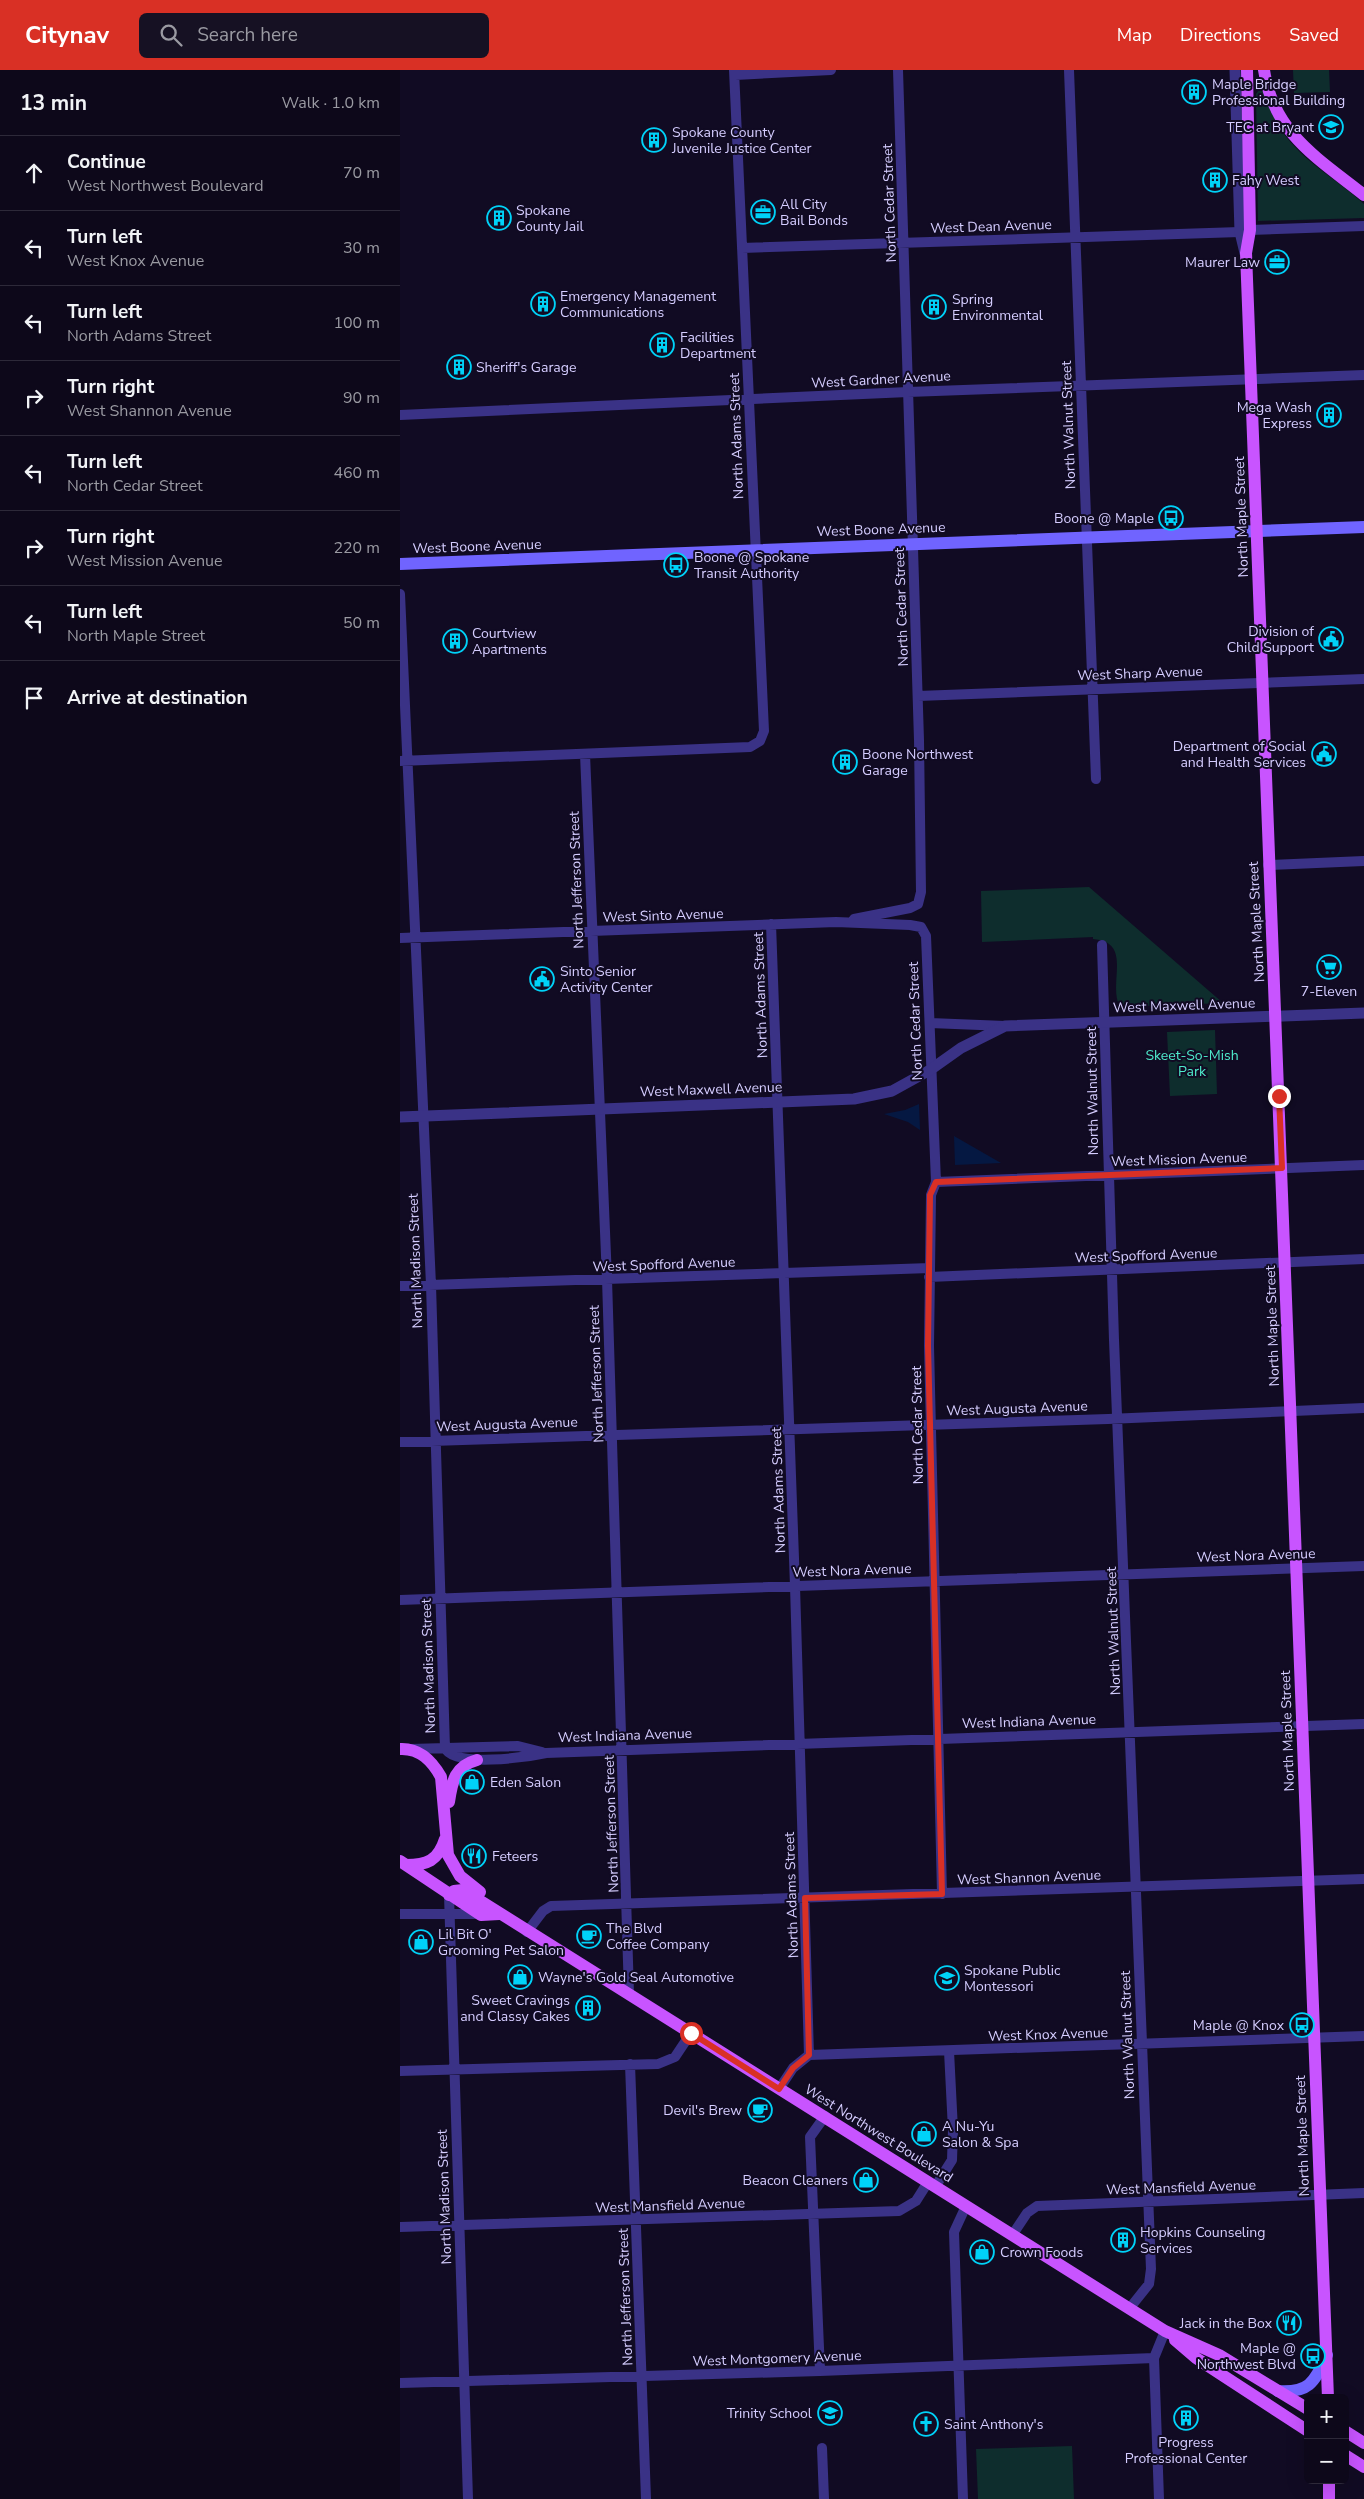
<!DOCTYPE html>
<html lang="en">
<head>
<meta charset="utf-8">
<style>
  :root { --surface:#0d081a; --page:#161123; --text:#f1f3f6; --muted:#9a9aa2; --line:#2d2939; --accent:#d93025 }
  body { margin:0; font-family:"Nunito Sans",sans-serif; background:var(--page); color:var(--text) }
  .controls { position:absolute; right:15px; bottom:15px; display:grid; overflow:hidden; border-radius:8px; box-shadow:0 5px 20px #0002 }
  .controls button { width:45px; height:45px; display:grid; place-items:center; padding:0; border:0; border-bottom:1px solid var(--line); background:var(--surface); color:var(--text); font:25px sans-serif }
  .stop { position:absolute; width:15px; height:15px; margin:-11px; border:4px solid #d93025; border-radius:50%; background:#fff }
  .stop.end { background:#d93025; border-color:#fff; box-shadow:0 1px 5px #0008 }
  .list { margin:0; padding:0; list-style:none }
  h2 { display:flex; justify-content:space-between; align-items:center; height:65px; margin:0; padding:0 20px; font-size:21px }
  h2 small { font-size:16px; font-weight:400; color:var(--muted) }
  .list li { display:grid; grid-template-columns:32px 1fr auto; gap:15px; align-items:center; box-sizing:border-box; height:75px; padding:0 20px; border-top:1px solid var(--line) }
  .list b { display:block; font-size:19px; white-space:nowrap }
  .list p { margin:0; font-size:16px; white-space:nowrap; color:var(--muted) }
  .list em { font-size:16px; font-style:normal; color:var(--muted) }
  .icon { flex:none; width:28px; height:28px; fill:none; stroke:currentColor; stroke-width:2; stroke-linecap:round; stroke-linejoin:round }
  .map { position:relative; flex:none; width:964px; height:2429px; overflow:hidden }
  header { display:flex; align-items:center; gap:30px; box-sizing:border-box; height:70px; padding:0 25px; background:var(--accent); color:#fff }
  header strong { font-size:24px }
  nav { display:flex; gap:28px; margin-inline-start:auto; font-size:18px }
  .search { width:350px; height:45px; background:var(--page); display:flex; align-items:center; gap:12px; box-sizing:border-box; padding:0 18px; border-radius:8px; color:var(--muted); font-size:19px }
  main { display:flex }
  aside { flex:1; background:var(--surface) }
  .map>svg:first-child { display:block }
  .green { fill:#0e2d2d }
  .water { fill:#051842 }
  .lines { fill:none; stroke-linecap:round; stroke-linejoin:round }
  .minor { stroke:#3a3286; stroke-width:10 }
  .tertiary { stroke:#3a3286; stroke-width:11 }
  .secondary { stroke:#7064ff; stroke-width:12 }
  .primary { stroke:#c854ff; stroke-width:12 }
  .route { stroke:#d93025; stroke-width:6 }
  .labels { text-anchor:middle; stroke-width:4; stroke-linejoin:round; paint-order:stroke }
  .poi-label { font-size:14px; fill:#d5cdff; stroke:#110b23; text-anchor:start }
  .street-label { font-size:14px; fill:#d5cdff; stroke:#110b23 }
  .park-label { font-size:14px; fill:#4eeacb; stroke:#110b23 }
</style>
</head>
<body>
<header>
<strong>Citynav</strong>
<div class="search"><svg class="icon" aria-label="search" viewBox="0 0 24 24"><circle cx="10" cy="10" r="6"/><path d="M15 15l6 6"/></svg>Search here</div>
<nav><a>Map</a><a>Directions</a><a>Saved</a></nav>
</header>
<main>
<aside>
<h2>13 min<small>Walk · 1.0 km</small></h2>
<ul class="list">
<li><svg class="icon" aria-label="ahead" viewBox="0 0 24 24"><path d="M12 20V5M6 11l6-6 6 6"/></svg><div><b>Continue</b><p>West Northwest Boulevard</p></div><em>70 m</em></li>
<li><svg class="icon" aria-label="left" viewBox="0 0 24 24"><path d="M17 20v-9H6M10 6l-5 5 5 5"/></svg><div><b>Turn left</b><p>West Knox Avenue</p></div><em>30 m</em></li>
<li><svg class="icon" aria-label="left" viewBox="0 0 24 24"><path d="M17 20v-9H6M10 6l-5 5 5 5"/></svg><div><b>Turn left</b><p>North Adams Street</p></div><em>100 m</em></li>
<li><svg class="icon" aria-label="right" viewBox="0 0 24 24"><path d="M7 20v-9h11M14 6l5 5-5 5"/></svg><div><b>Turn right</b><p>West Shannon Avenue</p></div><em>90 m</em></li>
<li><svg class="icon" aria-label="left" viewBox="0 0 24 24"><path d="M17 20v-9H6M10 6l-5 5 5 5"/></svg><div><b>Turn left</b><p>North Cedar Street</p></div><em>460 m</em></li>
<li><svg class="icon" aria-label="right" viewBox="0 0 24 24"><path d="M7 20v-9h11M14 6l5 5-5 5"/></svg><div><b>Turn right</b><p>West Mission Avenue</p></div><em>220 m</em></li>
<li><svg class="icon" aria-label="left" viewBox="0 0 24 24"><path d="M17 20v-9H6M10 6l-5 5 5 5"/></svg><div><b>Turn left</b><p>North Maple Street</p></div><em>50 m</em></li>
<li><svg class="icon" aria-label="arrive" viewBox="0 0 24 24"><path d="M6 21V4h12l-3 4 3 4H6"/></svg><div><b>Arrive at destination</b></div></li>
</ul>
</aside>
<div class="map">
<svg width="964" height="2429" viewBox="0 0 964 2429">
  <rect width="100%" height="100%" fill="#110b23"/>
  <path class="green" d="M 893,0 L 929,0 L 930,22 L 894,23 Z
    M 859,20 L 864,22 C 870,34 875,49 882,61 C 903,92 937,109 964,134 L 964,148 L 858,151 L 856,24 Z
    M 689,817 L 823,933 L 720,937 C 707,914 734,872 693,869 L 693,867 L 582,872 L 581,821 Z
    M 815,960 L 817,1024 L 770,1026 L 767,962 Z
    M 672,2376 L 674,2429 L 578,2429 L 576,2379 Z"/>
  <path class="water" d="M 519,1034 L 520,1060 L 508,1052 L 484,1044 L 505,1040 Z
    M 554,1066 L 601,1093 L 555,1095 Z"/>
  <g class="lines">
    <path class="minor" d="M 669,0 L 696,709
      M 335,5 L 431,0
      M 850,160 L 964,156
      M 342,178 L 840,162
      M 0,345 L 508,322 L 964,305
      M 0,524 L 31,1215 L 45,1678
      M 518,626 L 964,609
      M 185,684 L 207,1209 L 229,1924
      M 0,691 L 350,677 L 360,671 L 364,661 L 334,0
      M 868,795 L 964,791
      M 454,849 L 510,838 L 518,834 L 521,822 L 519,670 L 498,0
      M 371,854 L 395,1516 L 409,1985
      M 0,868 L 436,852 L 510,855 L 521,857 L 526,866 L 536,1112 L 531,1125 L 529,1276 L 542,1824
      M 702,875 L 714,1270 L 751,2199 L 749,2214 L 729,2239
      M 530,953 L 605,956
      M 536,1112 L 964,1095
      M 529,1207 L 964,1189
      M 0,1216 L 530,1198
      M 0,1372 L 708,1349 L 964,1338
      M 0,1530 L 964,1496
      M 45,1678 C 53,1698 128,1687 146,1683 L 964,1654
      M 10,1679 L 118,1676 L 142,1682
      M 49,1825 L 68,2429
      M 0,1844 L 80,1844
      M 127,1862 L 143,1841 L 151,1836 L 964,1809
      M 230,1994 L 246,2429
      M 0,2001 L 258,1994 L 275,1987 L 291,1963
      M 379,2019 L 393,1998 L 409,1985 L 964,1966
      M 535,2117 L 552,2090 L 553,2060 L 549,1981
      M 0,2157 L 499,2141 L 516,2131 L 528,2112
      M 613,2164 L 627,2143 L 637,2136 L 964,2123
      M 420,2301 L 410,2067 L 425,2046
      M 0,2313 L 420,2301 L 754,2288
      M 422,2378 L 424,2429
      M 563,2429 L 554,2162 L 566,2136
      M 759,2429 L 754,2288 L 765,2261"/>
    <path class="tertiary" d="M 835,0 L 840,162 L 845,183
      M 0,1047 L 454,1029 L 492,1021 L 530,1000 L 561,978 L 605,956 L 964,943"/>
    <path class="secondary" d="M 0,494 L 964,457
      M 878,2321 C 910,2323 914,2312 927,2285"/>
    <path class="primary" d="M 847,0 L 850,160 L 846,183 L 928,2328
      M 864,0 C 873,63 919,89 964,125
      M 0,1679 C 20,1678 32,1691 41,1707 L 48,1785 L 60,1806 L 80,1822
      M 49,1732 C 52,1711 55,1696 77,1690
      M 0,1791 L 81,1845 L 99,1844
      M 6,1795 C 27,1795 38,1791 45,1769
      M 49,1825 L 54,1821 L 63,1820 L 765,2261 L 819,2285 L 908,2339
      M 775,2270 L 796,2288 L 908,2361
      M 945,2361 L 964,2373
      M 945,2385 L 964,2397
      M 929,2429 L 929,2410"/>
  </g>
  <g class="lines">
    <path class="route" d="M 291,1963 L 379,2019 L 393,1998 L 409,1985 L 405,1828 L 542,1824 L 528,1276 L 530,1125 L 536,1112 L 882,1098 L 879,1026"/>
  </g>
  <defs>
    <g id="building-ring" transform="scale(1.25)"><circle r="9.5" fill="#110b23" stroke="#00d2f8" stroke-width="1.5"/><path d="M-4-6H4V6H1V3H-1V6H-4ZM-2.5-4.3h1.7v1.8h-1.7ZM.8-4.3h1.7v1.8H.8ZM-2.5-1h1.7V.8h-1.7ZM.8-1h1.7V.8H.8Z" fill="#00d2f8"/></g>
    <g id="school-ring" transform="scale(1.25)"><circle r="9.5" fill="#110b23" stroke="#00d2f8" stroke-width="1.5"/><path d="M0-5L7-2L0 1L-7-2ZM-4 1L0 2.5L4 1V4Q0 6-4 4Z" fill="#00d2f8"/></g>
    <g id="office-ring" transform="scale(1.25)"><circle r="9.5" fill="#110b23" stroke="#00d2f8" stroke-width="1.5"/><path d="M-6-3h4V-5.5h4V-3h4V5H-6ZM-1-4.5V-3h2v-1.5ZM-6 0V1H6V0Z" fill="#00d2f8"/></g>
    <g id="bus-ring" transform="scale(1.25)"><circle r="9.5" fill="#110b23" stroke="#00d2f8" stroke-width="1.5"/><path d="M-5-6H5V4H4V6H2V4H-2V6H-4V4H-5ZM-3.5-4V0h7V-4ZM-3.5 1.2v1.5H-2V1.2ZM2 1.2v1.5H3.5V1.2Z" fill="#00d2f8"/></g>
    <g id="civic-ring" transform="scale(1.25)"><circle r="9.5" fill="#110b23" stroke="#00d2f8" stroke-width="1.5"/><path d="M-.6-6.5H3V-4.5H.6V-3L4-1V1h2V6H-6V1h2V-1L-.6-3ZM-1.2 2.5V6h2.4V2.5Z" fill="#00d2f8"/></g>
    <g id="supermarket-ring" transform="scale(1.25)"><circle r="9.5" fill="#110b23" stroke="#00d2f8" stroke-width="1.5"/><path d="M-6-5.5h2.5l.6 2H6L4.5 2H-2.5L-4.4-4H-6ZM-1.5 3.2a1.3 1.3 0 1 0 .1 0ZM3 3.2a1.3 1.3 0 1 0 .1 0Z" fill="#00d2f8"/></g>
    <g id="shop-ring" transform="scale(1.25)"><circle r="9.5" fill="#110b23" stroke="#00d2f8" stroke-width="1.5"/><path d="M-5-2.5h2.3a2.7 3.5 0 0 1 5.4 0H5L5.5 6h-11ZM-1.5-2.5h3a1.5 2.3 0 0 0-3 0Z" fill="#00d2f8"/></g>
    <g id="restaurant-ring" transform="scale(1.25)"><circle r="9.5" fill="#110b23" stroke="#00d2f8" stroke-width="1.5"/><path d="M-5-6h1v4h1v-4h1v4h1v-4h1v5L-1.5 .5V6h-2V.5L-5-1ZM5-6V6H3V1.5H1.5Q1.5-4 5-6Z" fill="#00d2f8"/></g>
    <g id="cafe-ring" transform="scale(1.25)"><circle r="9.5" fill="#110b23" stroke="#00d2f8" stroke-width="1.5"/><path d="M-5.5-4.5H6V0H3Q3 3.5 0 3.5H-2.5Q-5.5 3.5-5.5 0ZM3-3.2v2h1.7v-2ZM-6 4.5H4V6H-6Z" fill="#00d2f8"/></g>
    <g id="church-ring" transform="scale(1.25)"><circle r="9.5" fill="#110b23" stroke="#00d2f8" stroke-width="1.5"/><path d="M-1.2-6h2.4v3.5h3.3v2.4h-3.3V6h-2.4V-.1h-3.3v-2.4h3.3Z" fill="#00d2f8"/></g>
  </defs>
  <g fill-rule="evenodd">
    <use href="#building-ring" x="794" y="22"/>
    <use href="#school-ring" x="931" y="57"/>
    <use href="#building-ring" x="254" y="70"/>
    <use href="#building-ring" x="815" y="110"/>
    <use href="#office-ring" x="363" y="142"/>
    <use href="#building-ring" x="99" y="148"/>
    <use href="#office-ring" x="877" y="192"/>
    <use href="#building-ring" x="143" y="234"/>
    <use href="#building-ring" x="534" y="237"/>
    <use href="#building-ring" x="262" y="275"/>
    <use href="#building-ring" x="59" y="297"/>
    <use href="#building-ring" x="929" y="345"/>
    <use href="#bus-ring" x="771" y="448"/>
    <use href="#bus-ring" x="276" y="495"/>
    <use href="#civic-ring" x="931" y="569"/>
    <use href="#building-ring" x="55" y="571"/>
    <use href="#civic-ring" x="924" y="684"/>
    <use href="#building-ring" x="445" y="692"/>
    <use href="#supermarket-ring" x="929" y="897"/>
    <use href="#civic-ring" x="142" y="909"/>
    <use href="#shop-ring" x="72" y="1712"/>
    <use href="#restaurant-ring" x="74" y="1786"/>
    <use href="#cafe-ring" x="189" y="1866"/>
    <use href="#shop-ring" x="21" y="1872"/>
    <use href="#shop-ring" x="120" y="1907"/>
    <use href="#school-ring" x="547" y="1908"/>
    <use href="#building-ring" x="188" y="1938"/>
    <use href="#bus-ring" x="902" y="1955"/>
    <use href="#cafe-ring" x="360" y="2040"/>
    <use href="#shop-ring" x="524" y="2064"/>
    <use href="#shop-ring" x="466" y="2110"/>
    <use href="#building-ring" x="723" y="2170"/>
    <use href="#shop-ring" x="582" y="2182"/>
    <use href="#restaurant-ring" x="889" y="2253"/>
    <use href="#bus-ring" x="913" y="2286"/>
    <use href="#school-ring" x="430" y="2343"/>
    <use href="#building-ring" x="786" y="2348"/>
    <use href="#church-ring" x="526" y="2354"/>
  </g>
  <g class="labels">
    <g class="poi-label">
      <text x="812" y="19">Maple Bridge<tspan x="812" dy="16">Professional Building</tspan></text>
      <text x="914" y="62" text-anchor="end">TEC at Bryant</text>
      <text x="272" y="67">Spokane County<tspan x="272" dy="16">Juvenile Justice Center</tspan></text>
      <text x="832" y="115">Fahy West</text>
      <text x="380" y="139">All City<tspan x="380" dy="16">Bail Bonds</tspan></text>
      <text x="116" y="145">Spokane<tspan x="116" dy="16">County Jail</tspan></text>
      <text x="860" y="197" text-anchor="end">Maurer Law</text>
      <text x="160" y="231">Emergency Management<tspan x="160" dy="16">Communications</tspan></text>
      <text x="552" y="234">Spring<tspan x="552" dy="16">Environmental</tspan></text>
      <text x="280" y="272">Facilities<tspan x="280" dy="16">Department</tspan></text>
      <text x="76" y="302">Sheriff's Garage</text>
      <text x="912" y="342" text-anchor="end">Mega Wash<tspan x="912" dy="16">Express</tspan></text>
      <text x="754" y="453" text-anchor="end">Boone @ Maple</text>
      <text x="294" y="492">Boone @ Spokane<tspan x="294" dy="16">Transit Authority</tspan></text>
      <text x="914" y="566" text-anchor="end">Division of<tspan x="914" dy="16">Child Support</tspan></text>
      <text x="72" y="568">Courtview<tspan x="72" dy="16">Apartments</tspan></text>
      <text x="906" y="681" text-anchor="end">Department of Social<tspan x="906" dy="16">and Health Services</tspan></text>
      <text x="462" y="689">Boone Northwest<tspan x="462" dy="16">Garage</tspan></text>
      <text x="160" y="906">Sinto Senior<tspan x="160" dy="16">Activity Center</tspan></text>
      <text x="929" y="926" text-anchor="middle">7-Eleven</text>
      <text x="90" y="1717">Eden Salon</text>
      <text x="92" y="1791">Feteers</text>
      <text x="206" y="1863">The Blvd<tspan x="206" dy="16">Coffee Company</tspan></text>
      <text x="38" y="1869">Lil Bit O'<tspan x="38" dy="16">Grooming Pet Salon</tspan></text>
      <text x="564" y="1905">Spokane Public<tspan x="564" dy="16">Montessori</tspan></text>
      <text x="138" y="1912">Wayne's Gold Seal Automotive</text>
      <text x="170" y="1935" text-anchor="end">Sweet Cravings<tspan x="170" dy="16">and Classy Cakes</tspan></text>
      <text x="884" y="1960" text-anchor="end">Maple @ Knox</text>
      <text x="342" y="2045" text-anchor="end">Devil's Brew</text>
      <text x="542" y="2061">A Nu-Yu<tspan x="542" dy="16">Salon &amp; Spa</tspan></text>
      <text x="448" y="2115" text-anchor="end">Beacon Cleaners</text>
      <text x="740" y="2167">Hopkins Counseling<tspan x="740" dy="16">Services</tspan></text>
      <text x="600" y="2187">Crown Foods</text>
      <text x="872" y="2258" text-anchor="end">Jack in the Box</text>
      <text x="896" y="2283" text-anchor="end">Maple @<tspan x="896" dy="16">Northwest Blvd</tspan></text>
      <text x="412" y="2348" text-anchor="end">Trinity School</text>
      <text x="544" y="2359">Saint Anthony's</text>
      <text x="786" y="2377" text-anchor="middle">Progress<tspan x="786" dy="16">Professional Center</tspan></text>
    </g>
    <g class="street-label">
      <text transform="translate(489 133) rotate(-92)" y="5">North Cedar Street</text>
      <text transform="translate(591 156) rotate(-2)" y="5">West Dean Avenue</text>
      <text transform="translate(481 309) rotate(-3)" y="5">West Gardner Avenue</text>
      <text transform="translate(668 355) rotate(-92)" y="5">North Walnut Street</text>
      <text transform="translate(336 366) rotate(-92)" y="5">North Adams Street</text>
      <text transform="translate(841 447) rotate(-92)" y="5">North Maple Street</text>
      <text transform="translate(481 459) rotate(-2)" y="5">West Boone Avenue</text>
      <text transform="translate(77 476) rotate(-2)" y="5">West Boone Avenue</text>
      <text transform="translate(501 537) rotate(-92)" y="5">North Cedar Street</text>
      <text transform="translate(740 603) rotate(-2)" y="5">West Sharp Avenue</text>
      <text transform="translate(176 810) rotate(-92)" y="5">North Jefferson Street</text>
      <text transform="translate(263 845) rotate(-2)" y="5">West Sinto Avenue</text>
      <text transform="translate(856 852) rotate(-93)" y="5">North Maple Street</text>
      <text transform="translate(360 925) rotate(-92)" y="5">North Adams Street</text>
      <text transform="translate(784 935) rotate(-2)" y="5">West Maxwell Avenue</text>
      <text transform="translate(515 951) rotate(-92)" y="5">North Cedar Street</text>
      <text transform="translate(311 1019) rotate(-2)" y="5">West Maxwell Avenue</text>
      <text transform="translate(692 1021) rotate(-91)" y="5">North Walnut Street</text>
      <text transform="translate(779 1089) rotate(-2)" y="5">West Mission Avenue</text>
      <text transform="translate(746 1185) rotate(-2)" y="5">West Spofford Avenue</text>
      <text transform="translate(15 1191) rotate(-92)" y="5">North Madison Street</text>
      <text transform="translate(264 1194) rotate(-2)" y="5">West Spofford Avenue</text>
      <text transform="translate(872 1256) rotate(-92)" y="5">North Maple Street</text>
      <text transform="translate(196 1304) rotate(-92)" y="5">North Jefferson Street</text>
      <text transform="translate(617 1338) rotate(-2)" y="5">West Augusta Avenue</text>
      <text transform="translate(107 1354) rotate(-2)" y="5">West Augusta Avenue</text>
      <text transform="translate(517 1355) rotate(-91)" y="5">North Cedar Street</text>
      <text transform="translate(378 1420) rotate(-92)" y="5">North Adams Street</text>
      <text transform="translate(856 1485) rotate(-2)" y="5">West Nora Avenue</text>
      <text transform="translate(452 1500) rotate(-2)" y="5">West Nora Avenue</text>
      <text transform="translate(713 1561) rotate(-92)" y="5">North Walnut Street</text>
      <text transform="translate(28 1596) rotate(-92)" y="5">North Madison Street</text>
      <text transform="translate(629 1651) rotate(-2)" y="5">West Indiana Avenue</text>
      <text transform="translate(887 1661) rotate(-92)" y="5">North Maple Street</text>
      <text transform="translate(225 1665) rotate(-2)" y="5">West Indiana Avenue</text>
      <text transform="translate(211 1754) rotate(-92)" y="5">North Jefferson Street</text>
      <text transform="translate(629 1807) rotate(-2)" y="5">West Shannon Avenue</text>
      <text transform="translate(391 1825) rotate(-92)" y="5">North Adams Street</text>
      <text transform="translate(648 1964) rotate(-2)" y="5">West Knox Avenue</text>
      <text transform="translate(727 1965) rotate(-92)" y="5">North Walnut Street</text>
      <text transform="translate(479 2063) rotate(32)" y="5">West Northwest Boulevard</text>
      <text transform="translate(902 2066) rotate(-92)" y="5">North Maple Street</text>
      <text transform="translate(781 2117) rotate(-2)" y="5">West Mansfield Avenue</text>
      <text transform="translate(44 2127) rotate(-92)" y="5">North Madison Street</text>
      <text transform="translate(270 2135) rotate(-2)" y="5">West Mansfield Avenue</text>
      <text transform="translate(225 2227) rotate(-92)" y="5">North Jefferson Street</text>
      <text transform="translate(377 2288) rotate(-2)" y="5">West Montgomery Avenue</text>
    </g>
    <g class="park-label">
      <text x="792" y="990">Skeet-So-Mish<tspan x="792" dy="16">Park</tspan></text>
    </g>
  </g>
</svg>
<div class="controls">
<button>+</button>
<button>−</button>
</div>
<div class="stop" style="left:291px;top:1963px"></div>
<div class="stop end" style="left:879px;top:1026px"></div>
</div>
</main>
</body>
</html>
